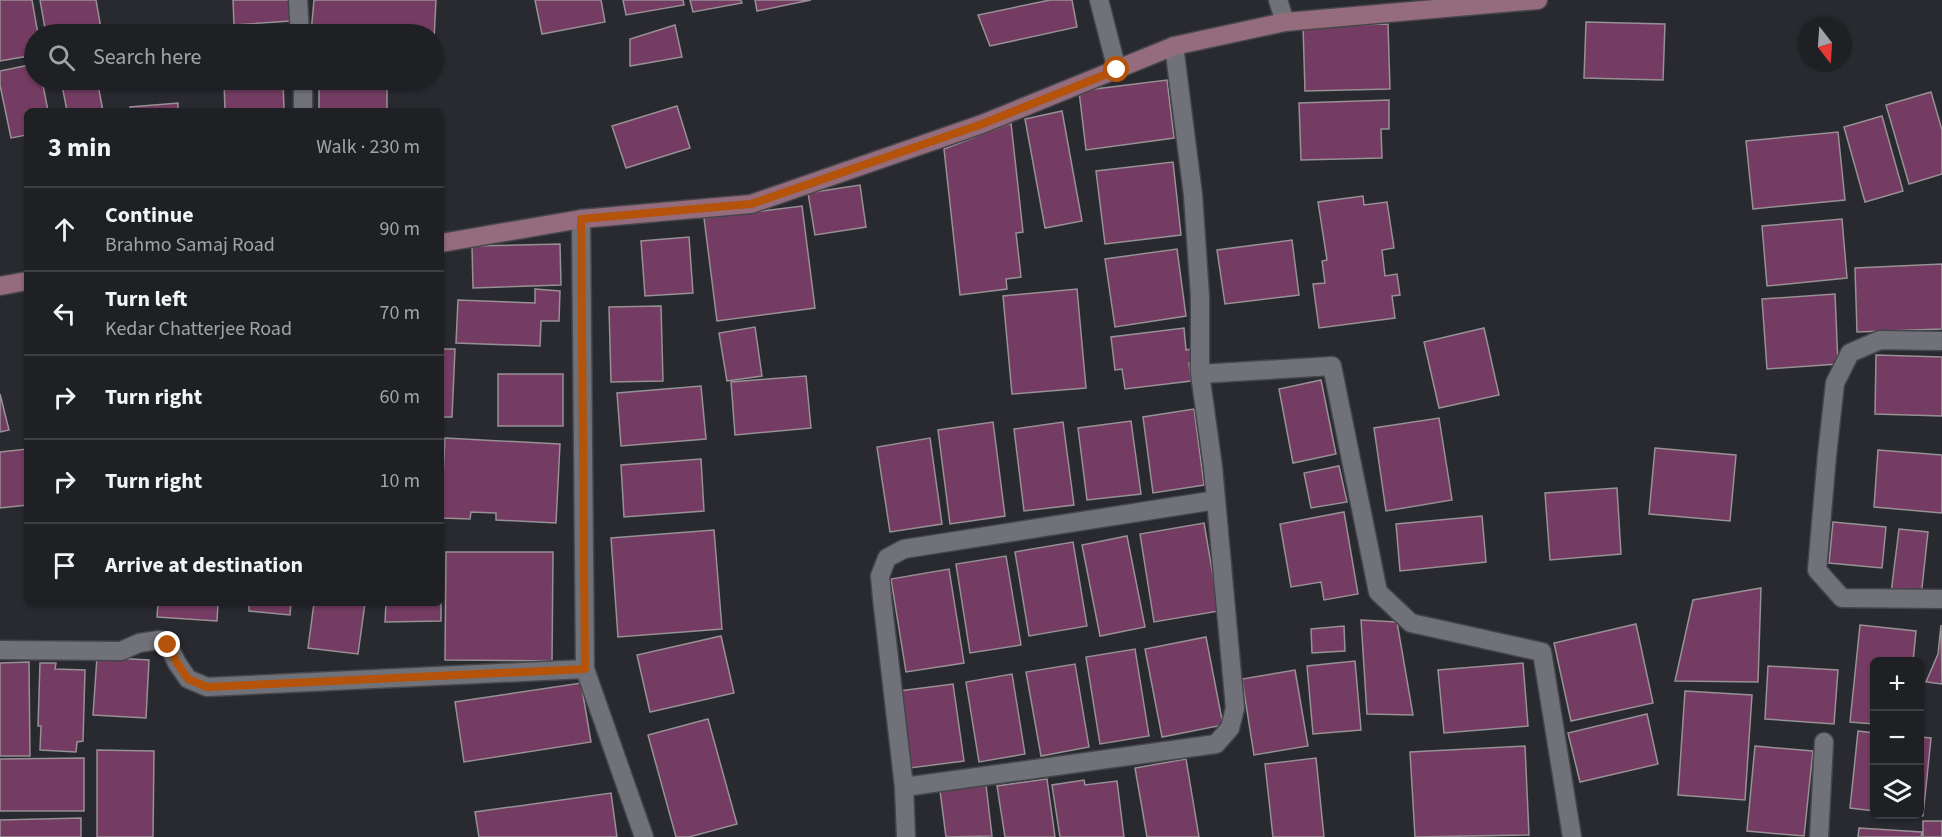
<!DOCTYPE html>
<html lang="en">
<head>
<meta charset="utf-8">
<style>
  :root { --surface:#1f2024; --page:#2c2d31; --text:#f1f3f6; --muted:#a1a3a6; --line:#3c3e41 }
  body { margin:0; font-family:"Source Sans 3",sans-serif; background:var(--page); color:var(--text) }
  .controls { position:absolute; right:18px; bottom:18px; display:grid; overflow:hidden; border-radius:9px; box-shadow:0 2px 4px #0004 }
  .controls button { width:54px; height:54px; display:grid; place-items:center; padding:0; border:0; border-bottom:2px solid var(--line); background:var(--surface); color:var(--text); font:30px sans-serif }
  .compass { position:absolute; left:1798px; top:18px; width:54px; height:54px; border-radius:50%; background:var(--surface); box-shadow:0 2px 4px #0004; rotate:163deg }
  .stop { position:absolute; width:18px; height:18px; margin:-14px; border:4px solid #b45309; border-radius:50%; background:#fff }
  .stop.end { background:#b45309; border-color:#fff; box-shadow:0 2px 6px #0008 }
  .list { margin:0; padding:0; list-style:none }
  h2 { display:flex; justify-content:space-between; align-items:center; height:78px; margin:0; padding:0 24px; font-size:26px }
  h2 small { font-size:20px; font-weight:400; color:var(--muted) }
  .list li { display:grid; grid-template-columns:39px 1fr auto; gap:18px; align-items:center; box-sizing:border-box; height:84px; padding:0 24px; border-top:2px solid var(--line) }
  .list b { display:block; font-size:22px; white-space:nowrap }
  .list p { margin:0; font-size:20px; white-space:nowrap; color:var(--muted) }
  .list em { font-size:20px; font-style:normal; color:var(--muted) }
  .icon { flex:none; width:33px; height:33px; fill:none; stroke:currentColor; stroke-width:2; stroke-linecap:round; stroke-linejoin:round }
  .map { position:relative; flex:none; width:1942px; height:837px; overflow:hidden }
  .search { position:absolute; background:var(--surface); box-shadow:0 2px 4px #0004; left:24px; top:24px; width:420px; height:66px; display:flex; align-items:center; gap:15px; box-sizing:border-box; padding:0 21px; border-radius:33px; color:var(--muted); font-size:22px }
  .panel { position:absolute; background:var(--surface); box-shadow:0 2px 4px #0004; left:24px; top:108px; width:420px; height:498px; border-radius:9px }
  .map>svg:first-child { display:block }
  .building { fill:#743c62; stroke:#979094; stroke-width:1.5 }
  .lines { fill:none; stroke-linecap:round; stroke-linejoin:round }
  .street-casing { stroke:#45464b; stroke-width:21 }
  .secondary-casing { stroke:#45464b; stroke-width:21 }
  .street { stroke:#717279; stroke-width:18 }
  .secondary { stroke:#946c7c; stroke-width:18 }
  .route { stroke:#b45309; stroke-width:8 }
</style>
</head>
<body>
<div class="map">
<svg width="1942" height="837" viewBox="0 0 1942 837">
  <rect width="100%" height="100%" fill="#292a30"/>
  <path class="building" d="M 0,0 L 32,0 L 38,34 L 34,34 L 34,55 L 0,61 Z
    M 40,0 L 96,0 L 102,34 L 46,34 Z
    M 233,0 L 289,0 L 290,21 L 234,25 Z
    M 314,0 L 436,0 L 434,39 L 434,34 L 311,33 Z
    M 535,0 L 601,0 L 605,22 L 542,34 Z
    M 623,0 L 683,0 L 684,5 L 626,15 Z
    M 690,0 L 741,0 L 742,3 L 693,12 Z
    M 755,0 L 811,0 L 757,11 Z
    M 1050,0 L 1072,0 L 1077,27 L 990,46 L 978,15 Z
    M 1586,22 L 1665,24 L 1663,80 L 1584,78 Z
    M 1388,24 L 1390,89 L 1305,91 L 1303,26 Z
    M 675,25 L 682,57 L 630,66 L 630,39 Z
    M 34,64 L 34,80 L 42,80 L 48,111 L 27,111 L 27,135 L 11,138 L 0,85 L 0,71 Z
    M 61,80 L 97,80 L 103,111 L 67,111 Z
    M 224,80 L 283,80 L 284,111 L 225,111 Z
    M 319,80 L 387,80 L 387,111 L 319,111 Z
    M 1167,80 L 1174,138 L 1086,150 L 1079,91 Z
    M 1931,92 L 1942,130 L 1942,174 L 1909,184 L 1886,105 Z
    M 1389,100 L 1389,129 L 1381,129 L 1382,158 L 1301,160 L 1299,103 Z
    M 178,103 L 178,111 L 130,111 L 130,107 Z
    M 677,106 L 690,148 L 626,168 L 612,126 Z
    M 1062,111 L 1082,221 L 1045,228 L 1025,119 Z
    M 1882,116 L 1903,191 L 1865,202 L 1844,127 Z
    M 1011,123 L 1023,232 L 1016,233 L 1021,277 L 1006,279 L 1007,289 L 960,295 L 944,149 Z
    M 1838,132 L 1845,200 L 1753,209 L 1746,141 Z
    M 1173,162 L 1181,235 L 1105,244 L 1096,171 Z
    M 860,185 L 866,227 L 815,235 L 808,193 Z
    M 1363,196 L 1364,205 L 1387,202 L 1394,248 L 1382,250 L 1385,276 L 1397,274 L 1400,295 L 1392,296 L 1395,318 L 1319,328 L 1313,284 L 1325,283 L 1322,261 L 1327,260 L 1318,202 Z
    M 802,206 L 815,308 L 717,321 L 704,218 Z
    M 1842,219 L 1847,278 L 1767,286 L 1762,226 Z
    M 689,237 L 693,293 L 645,296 L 641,241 Z
    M 1292,240 L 1299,295 L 1225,304 L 1217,250 Z
    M 560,244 L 561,285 L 473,288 L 472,246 Z
    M 1177,249 L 1186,316 L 1115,327 L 1105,259 Z
    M 1942,264 L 1942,329 L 1857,332 L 1855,268 Z
    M 535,289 L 560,291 L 559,321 L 541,321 L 540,346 L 456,343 L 458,300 L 535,303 Z
    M 1077,289 L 1086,388 L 1012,394 L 1003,296 Z
    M 1835,294 L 1838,364 L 1767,369 L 1762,299 Z
    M 661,306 L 663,381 L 611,382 L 609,307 Z
    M 755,327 L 762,376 L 727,381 L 719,333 Z
    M 1184,328 L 1186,350 L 1191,349 L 1193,363 L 1189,363 L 1191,381 L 1125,389 L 1122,369 L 1115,370 L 1111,337 Z
    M 1484,328 L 1499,395 L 1439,408 L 1424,342 Z
    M 441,349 L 455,349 L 452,417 L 441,417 Z
    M 1876,355 L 1942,357 L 1942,416 L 1875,414 Z
    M 498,374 L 563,374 L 563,426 L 498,426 Z
    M 806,376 L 811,428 L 735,435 L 731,382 Z
    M 1321,380 L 1336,454 L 1293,463 L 1279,389 Z
    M 701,386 L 706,439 L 621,446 L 617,393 Z
    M 0,394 L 9,430 L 0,432 Z
    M 1194,409 L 1204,485 L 1153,493 L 1143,417 Z
    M 1439,418 L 1452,500 L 1386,511 L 1374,428 Z
    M 1131,421 L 1141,494 L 1087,500 L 1078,428 Z
    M 993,422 L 1005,516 L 950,524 L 938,430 Z
    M 1063,422 L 1074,505 L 1024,511 L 1014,429 Z
    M 445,438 L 560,444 L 556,523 L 496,520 L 496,513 L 471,512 L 470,519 L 441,518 Z
    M 930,438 L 942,524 L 890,532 L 877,447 Z
    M 1655,448 L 1736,455 L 1730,521 L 1649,514 Z
    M 27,449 L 27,505 L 0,508 L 0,452 Z
    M 1878,450 L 1942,455 L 1942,513 L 1874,507 Z
    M 701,459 L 704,511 L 624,517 L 621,465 Z
    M 1339,466 L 1347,502 L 1311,508 L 1304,473 Z
    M 1617,488 L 1621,554 L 1550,560 L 1545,493 Z
    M 1344,512 L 1358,594 L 1324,600 L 1321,582 L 1291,587 L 1280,524 Z
    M 1482,516 L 1486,562 L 1400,571 L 1396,524 Z
    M 1833,522 L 1886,527 L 1882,568 L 1829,563 Z
    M 1204,523 L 1219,611 L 1154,622 L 1140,534 Z
    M 1899,529 L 1928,532 L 1921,597 L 1891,593 Z
    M 714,530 L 722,629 L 618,637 L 611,538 Z
    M 1127,536 L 1145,627 L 1100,636 L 1082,545 Z
    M 1073,542 L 1087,626 L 1029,636 L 1015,552 Z
    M 446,552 L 553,552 L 552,661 L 445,660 Z
    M 1006,556 L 1021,645 L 970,653 L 956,564 Z
    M 949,569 L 964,663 L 906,672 L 891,579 Z
    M 1761,588 L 1758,682 L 1675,681 L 1693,600 Z
    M 158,603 L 218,603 L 217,621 L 157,617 Z
    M 249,603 L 291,603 L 290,615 L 249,611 Z
    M 314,603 L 365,603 L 358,654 L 308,648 Z
    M 386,603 L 441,603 L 441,621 L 385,622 Z
    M 1361,620 L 1397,622 L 1413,715 L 1367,714 Z
    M 1636,624 L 1653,703 L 1571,721 L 1554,643 Z
    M 1860,625 L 1916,631 L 1913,662 L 1874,662 L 1874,724 L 1850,722 Z
    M 1941,625 L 1942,684 L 1926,682 L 1938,654 Z
    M 1344,626 L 1345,651 L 1312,653 L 1311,629 Z
    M 721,636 L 734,693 L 650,712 L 637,655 Z
    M 1206,637 L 1223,725 L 1162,737 L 1145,649 Z
    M 1135,649 L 1149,736 L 1100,744 L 1086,657 Z
    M 97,657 L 149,660 L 146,718 L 93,715 Z
    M 1355,661 L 1361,730 L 1313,734 L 1307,666 Z
    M 29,662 L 30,756 L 0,756 L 0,663 Z
    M 40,663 L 56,663 L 55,669 L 85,670 L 83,741 L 77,742 L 76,752 L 40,750 L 41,726 L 38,726 Z
    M 1523,663 L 1528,726 L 1444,733 L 1438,670 Z
    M 1075,664 L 1089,747 L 1041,756 L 1026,672 Z
    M 1768,666 L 1838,670 L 1834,724 L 1765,719 Z
    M 1295,670 L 1308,746 L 1254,755 L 1242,679 Z
    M 1012,674 L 1025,754 L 979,762 L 966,682 Z
    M 581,683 L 591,742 L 464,762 L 455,702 Z
    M 953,684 L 964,761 L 910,768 L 899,691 Z
    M 1685,691 L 1752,695 L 1745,800 L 1678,795 Z
    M 1647,714 L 1658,764 L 1580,782 L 1568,733 Z
    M 708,719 L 737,824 L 689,837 L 676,837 L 648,735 Z
    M 1858,731 L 1874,733 L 1874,811 L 1850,808 Z
    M 1920,737 L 1931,738 L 1923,816 L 1911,814 L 1920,814 Z
    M 1525,746 L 1529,835 L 1415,837 L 1410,752 Z
    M 1755,746 L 1813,751 L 1804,836 L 1747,831 Z
    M 97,750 L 154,751 L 153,837 L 97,837 Z
    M 84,758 L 84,811 L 0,811 L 0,759 Z
    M 1316,758 L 1324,837 L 1273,837 L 1265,764 Z
    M 1186,759 L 1199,837 L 1147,837 L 1135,768 Z
    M 1047,779 L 1055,837 L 1005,837 L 997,786 Z
    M 1084,780 L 1085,785 L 1117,781 L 1124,837 L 1060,837 L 1052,785 Z
    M 986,785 L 992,836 L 946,837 L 940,791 Z
    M 611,793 L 617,837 L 479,837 L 475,812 Z
    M 81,818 L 81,837 L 0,837 L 0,820 Z
    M 1923,821 L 1942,821 L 1942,837 L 1923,837 Z
    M 1859,828 L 1922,832 L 1921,837 L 1858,837 Z"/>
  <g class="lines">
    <g class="street-casing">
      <path id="street" d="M 298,0 L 300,34
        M 1099,0 L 1117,70
        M 1278,0 L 1285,22
        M 303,80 L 303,111
        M 581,219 L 585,669 L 644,837
        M 1942,341 L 1880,340 L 1850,353 L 1835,383 L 1827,455 L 1817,570 L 1842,598 L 1942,599
        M 1200,374 L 1332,366 L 1378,592 L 1411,623 L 1542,652 L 1572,837
        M 0,650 L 121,651 L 139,643 L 159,640 L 168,645 L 177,663 L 188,679 L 207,687 L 585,669
        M 904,787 L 1216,744 L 1230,728 L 1235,708 L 1213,467 L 1200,374 L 1200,296 L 1193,195 L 1174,46
        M 906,837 L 904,787 L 882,598 L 880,576 L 887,558 L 904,549 L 1216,500
        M 1819,837 L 1824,742"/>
    </g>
    <g class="secondary-casing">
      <path id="secondary" d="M 441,243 L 581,219 L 751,204 L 982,124 L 1174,46 L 1285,22 L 1538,0
        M 0,286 L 27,281"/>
    </g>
    <use href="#street" class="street"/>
    <use href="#secondary" class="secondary"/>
  </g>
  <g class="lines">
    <path class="route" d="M 168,645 L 177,663 L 188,679 L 207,687 L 585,669 L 581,219 L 751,204 L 982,124 L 1117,70"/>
  </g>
</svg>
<div class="controls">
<button>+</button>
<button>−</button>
<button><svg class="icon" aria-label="layers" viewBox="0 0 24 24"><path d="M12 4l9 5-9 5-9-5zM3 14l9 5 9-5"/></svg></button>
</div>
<svg class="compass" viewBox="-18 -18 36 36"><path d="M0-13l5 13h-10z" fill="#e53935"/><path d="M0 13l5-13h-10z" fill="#a1a3a6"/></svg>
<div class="stop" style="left:1117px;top:70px"></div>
<div class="stop end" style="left:168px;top:645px"></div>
<div class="search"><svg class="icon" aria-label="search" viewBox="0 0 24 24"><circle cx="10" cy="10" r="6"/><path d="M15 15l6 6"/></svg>Search here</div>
<section class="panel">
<h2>3 min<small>Walk · 230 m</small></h2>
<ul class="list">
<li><svg class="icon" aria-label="ahead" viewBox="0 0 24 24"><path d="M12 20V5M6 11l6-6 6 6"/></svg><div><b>Continue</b><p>Brahmo Samaj Road</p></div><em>90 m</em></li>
<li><svg class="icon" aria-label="left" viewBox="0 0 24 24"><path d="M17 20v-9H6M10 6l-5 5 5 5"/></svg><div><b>Turn left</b><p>Kedar Chatterjee Road</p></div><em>70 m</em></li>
<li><svg class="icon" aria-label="right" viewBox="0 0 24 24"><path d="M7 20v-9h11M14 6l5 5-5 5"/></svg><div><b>Turn right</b></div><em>60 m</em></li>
<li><svg class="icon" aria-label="right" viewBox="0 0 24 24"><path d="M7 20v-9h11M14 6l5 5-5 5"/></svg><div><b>Turn right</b></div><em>10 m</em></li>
<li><svg class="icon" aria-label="arrive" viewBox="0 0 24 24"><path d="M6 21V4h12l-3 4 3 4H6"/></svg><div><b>Arrive at destination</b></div></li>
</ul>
</section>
</div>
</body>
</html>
